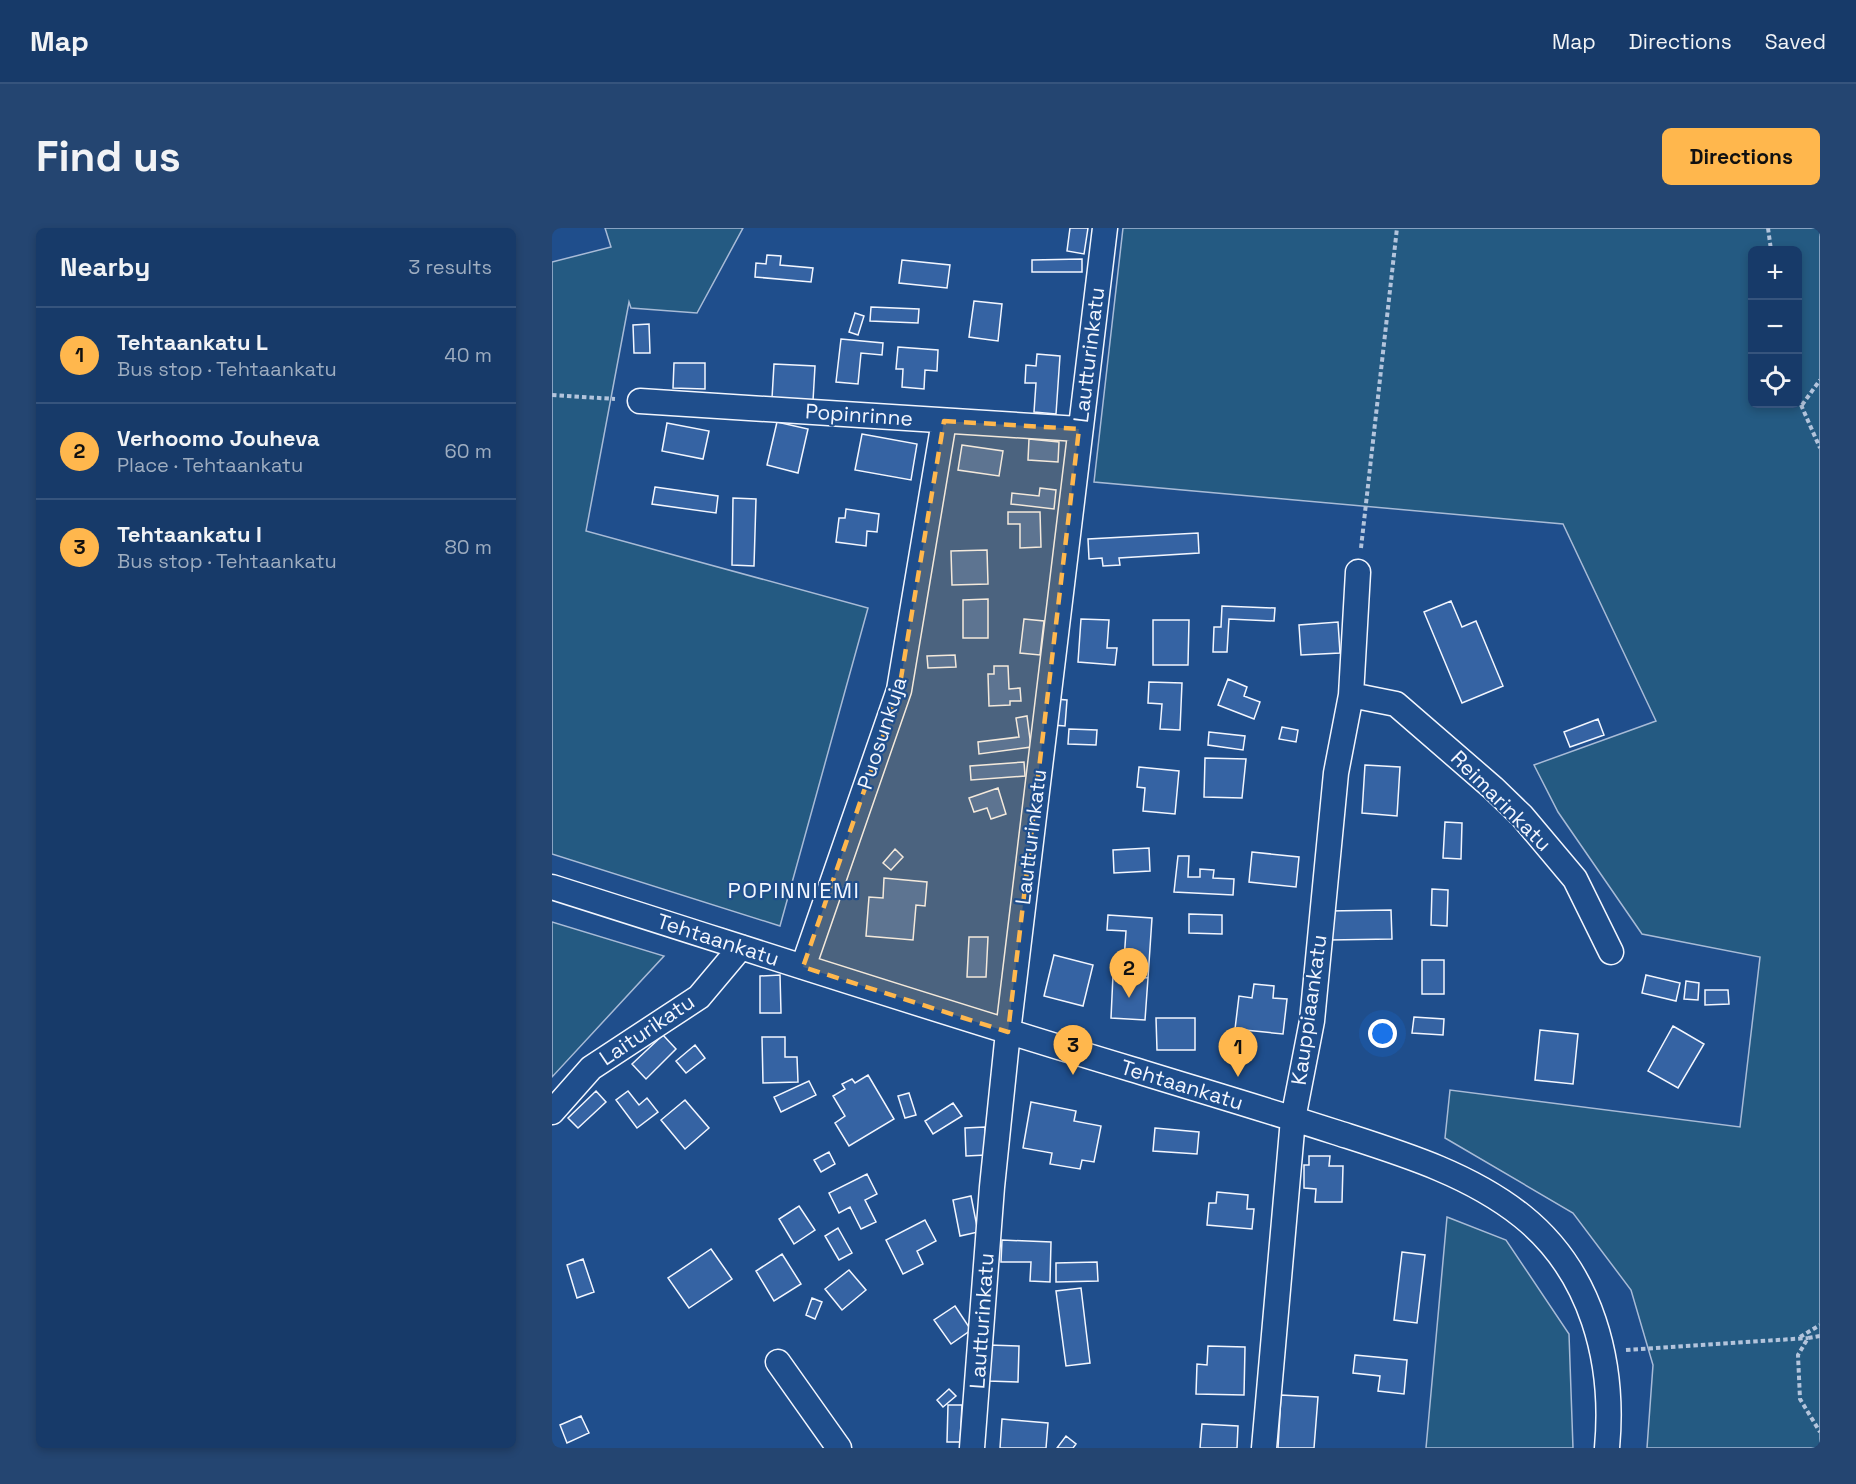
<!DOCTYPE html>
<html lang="en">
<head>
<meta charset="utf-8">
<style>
  :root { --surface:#173a69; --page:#244571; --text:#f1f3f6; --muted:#9eadc0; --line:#36547d; --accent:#ffb74d }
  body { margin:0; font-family:"Space Grotesk",sans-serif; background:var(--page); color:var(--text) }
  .controls { position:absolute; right:18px; top:18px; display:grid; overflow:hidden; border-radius:9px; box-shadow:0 3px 9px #0003 }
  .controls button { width:54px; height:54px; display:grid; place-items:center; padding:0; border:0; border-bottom:2px solid var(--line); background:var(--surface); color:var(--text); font:30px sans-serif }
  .you { position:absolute; left:831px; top:806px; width:21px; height:21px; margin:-15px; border:4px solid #fff; border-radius:50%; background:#1a73e8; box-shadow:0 0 0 9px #1a73e833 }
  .badge { display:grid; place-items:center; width:39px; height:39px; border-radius:50%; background:var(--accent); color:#111; font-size:20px; font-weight:700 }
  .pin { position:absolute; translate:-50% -50px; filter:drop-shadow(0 2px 3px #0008) }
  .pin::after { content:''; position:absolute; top:32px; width:21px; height:18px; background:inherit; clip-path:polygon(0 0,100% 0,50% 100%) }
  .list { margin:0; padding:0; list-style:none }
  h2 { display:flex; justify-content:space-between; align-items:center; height:78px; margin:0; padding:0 24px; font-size:26px }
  h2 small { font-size:20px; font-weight:400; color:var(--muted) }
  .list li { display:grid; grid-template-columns:39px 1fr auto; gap:18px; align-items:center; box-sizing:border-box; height:96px; padding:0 24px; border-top:2px solid var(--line) }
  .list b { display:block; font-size:22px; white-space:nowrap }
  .list p { margin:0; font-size:20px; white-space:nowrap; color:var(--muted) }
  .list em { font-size:20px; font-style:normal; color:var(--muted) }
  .icon { flex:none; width:33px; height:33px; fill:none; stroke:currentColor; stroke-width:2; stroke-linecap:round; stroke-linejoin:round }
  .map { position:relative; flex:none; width:1268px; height:1220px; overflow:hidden; border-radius:9px }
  header { display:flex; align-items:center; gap:36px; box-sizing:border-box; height:84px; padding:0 30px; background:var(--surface); border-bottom:2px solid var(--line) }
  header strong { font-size:28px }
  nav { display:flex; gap:33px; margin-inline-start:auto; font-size:21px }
  .intro { display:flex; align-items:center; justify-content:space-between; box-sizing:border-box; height:144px; padding:0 36px }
  h1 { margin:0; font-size:42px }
  .button { padding:15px 27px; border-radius:9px; background:var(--accent); color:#111; font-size:21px; font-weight:700 }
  main { display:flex; gap:36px; padding:0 36px }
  aside { flex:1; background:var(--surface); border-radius:9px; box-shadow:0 3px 9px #0003 }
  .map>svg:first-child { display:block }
  .green { fill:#245a82; stroke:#a8bbd7; stroke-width:1.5; fill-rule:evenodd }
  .building { fill:#3563a3; stroke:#f2f6ff; stroke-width:1.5 }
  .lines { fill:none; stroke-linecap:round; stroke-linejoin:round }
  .minor-casing { stroke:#f2f6ff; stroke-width:27 }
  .path { stroke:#b3c4dc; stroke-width:4; stroke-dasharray:4.5 3; stroke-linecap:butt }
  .minor { stroke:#1f4e8c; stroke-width:24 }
  .marked { fill:#ffb74d; fill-opacity:0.2; stroke:#ffb74d; stroke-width:4.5; stroke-dasharray:12 8; stroke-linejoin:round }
  .labels { text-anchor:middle; stroke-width:4.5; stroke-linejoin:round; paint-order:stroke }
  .street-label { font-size:21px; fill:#f2f6ff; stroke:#1f4e8c }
  .neighbourhood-label { font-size:22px; letter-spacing:1.5px; fill:#f2f6ff; stroke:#1f4e8c }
</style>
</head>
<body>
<header>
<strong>Map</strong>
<nav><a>Map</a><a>Directions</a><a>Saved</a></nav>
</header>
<div class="intro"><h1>Find us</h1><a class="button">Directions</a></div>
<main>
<aside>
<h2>Nearby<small>3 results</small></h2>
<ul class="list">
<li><span class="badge">1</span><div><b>Tehtaankatu L</b><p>Bus stop · Tehtaankatu</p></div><em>40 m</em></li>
<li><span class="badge">2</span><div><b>Verhoomo Jouheva</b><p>Place · Tehtaankatu</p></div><em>60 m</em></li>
<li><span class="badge">3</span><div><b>Tehtaankatu I</b><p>Bus stop · Tehtaankatu</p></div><em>80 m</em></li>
</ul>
</aside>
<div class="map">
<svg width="1268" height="1220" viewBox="0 0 1268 1220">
  <rect width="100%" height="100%" fill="#1f4e8c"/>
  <path class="green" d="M 53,0 L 191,0 L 145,85 L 79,80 L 77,74 L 34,303 L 316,380 L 228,698 L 0,626 L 0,34 L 59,19 Z
    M 571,0 L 1268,0 L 1268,1220 L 1095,1220 L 1101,1137 L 1079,1062 L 1021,985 L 893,910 L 898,862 L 1188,899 L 1208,729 L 1090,706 L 1006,584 L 982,537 L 1104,493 L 1011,296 L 542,254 ZM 1200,22 L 1246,22 L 1246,176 L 1200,176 Z
    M 0,694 L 112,728 L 0,849 Z
    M 895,989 L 954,1012 L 1017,1106 L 1021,1220 L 874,1220 Z"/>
  <path class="building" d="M 518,0 L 536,0 L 532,26 L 515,23 Z
    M 215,27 L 229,28 L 228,37 L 261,40 L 259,54 L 203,49 L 204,35 L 214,36 Z
    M 530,31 L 530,44 L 480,44 L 480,32 Z
    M 350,32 L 398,37 L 395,60 L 347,55 Z
    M 422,73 L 450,76 L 446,113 L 417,109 Z
    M 319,79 L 367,81 L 366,95 L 318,93 Z
    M 303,85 L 312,88 L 306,107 L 297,104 Z
    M 97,96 L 98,125 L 82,125 L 81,97 Z
    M 289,111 L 331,115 L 330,127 L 309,125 L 306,156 L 284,154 Z
    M 346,119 L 386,122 L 385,143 L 373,142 L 372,161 L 350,159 L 351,141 L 344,141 Z
    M 485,126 L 508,128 L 504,186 L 482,184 L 484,155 L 473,155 L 474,137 L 484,138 Z
    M 122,135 L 153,135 L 153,161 L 121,160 Z
    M 222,136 L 263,138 L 261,173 L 220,170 Z
    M 225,194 L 256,201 L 246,245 L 215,237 Z
    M 115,195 L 157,203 L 151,231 L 110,223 Z
    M 310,206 L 365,216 L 359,252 L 303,242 Z
    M 477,211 L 507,214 L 506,234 L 476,232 Z
    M 410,217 L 451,223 L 447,248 L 406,242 Z
    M 103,259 L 166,268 L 164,285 L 100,276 Z
    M 488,260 L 504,262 L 502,281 L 459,276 L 460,265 L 487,268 Z
    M 181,270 L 204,271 L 202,338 L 180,337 Z
    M 294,281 L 327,286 L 325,304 L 315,303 L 314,318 L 284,314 L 287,290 L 293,290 Z
    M 456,284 L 488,284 L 489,319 L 468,320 L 468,296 L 456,296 Z
    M 646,305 L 647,325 L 567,330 L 568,337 L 551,338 L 550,330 L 537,331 L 536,311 Z
    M 435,322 L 436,356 L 400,357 L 399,323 Z
    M 436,371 L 436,410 L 411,410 L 411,372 Z
    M 899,373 L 910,399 L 924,393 L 951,458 L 910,475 L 872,384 Z
    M 670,378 L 723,380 L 722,393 L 677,391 L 675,424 L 661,424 L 662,399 L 669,399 Z
    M 472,391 L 492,393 L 488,427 L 468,425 Z
    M 529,391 L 557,392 L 555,420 L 565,420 L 563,437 L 526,434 Z
    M 601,392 L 637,392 L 636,437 L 601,437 Z
    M 786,394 L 788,425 L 749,427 L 747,397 Z
    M 403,427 L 404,439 L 376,440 L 375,428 Z
    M 442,438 L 456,438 L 457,461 L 468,460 L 469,473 L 458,473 L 458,477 L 437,478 L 436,446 L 442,446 Z
    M 676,451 L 695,459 L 692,468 L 708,474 L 702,491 L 666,477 Z
    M 597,454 L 630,455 L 628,502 L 608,501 L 610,476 L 596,475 Z
    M 503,471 L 515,472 L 513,498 L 501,497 Z
    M 475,488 L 479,519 L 427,526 L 426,514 L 467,509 L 464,490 Z
    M 1046,491 L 1052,507 L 1018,519 L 1012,504 Z
    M 730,499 L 746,502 L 744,514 L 727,511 Z
    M 517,501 L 545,502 L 544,517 L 516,516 Z
    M 657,504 L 693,508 L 691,522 L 656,517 Z
    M 653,530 L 694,531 L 690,570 L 652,569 Z
    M 472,534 L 473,548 L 419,552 L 418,538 Z
    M 813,537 L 848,539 L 845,588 L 810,585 Z
    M 587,539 L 627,543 L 623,586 L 591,583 L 593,560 L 585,559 Z
    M 446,560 L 454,586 L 439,591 L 435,580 L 422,584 L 417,570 Z
    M 893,594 L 910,595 L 909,631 L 891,630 Z
    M 597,620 L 598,643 L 562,645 L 561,622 Z
    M 343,621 L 351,629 L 339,642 L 331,635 Z
    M 700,624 L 747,629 L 744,659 L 697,654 Z
    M 626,628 L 637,628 L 636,649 L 648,649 L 648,641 L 662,642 L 661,650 L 682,651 L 681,667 L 622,664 Z
    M 332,650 L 375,654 L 373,678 L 364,677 L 361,712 L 314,708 L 317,669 L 331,670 Z
    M 880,661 L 896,662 L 895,698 L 879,697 Z
    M 839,682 L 840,711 L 777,712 L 776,683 Z
    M 637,686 L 670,687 L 670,706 L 637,705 Z
    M 556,687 L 600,690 L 596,750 L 571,748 L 574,703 L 555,702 Z
    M 417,709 L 436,709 L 434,749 L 415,749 Z
    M 502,727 L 541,737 L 531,778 L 492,768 Z
    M 870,732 L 892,732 L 892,766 L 870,766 Z
    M 228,747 L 229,785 L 208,785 L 208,748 Z
    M 561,747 L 596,750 L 593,792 L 559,790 Z
    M 1094,747 L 1128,755 L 1124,773 L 1090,765 Z
    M 1134,753 L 1147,755 L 1146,772 L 1132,771 Z
    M 702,756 L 722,758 L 721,770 L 735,771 L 731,806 L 683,801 L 687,768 L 700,770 Z
    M 1153,762 L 1176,762 L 1177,776 L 1153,777 Z
    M 862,789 L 892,791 L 891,807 L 860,805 Z
    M 604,790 L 643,790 L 643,822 L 605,822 Z
    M 1121,798 L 1152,816 L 1126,860 L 1096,843 Z
    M 988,802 L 1026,806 L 1021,856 L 983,852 Z
    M 111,807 L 124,821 L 94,851 L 80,836 Z
    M 210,809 L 233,809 L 233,829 L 245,829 L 246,854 L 211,855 Z
    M 143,817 L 153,830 L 134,845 L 124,833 Z
    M 316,847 L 342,891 L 297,918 L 283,895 L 293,888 L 281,868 L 293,861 L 290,856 L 300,851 L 303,855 Z
    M 257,853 L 264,867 L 229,884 L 222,869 Z
    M 44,863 L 54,874 L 26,900 L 16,890 Z
    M 76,863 L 87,877 L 95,870 L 106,884 L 85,900 L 64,872 Z
    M 357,865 L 364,887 L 353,890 L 346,868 Z
    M 133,872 L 157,900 L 133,921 L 109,892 Z
    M 479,874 L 524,883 L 522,893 L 549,898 L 542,934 L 530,932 L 528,941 L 498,936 L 500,925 L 471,920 Z
    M 401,875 L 410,888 L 381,906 L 373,893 Z
    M 433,899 L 434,927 L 414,928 L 413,900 Z
    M 603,900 L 647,904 L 645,926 L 601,923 Z
    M 277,924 L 283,936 L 269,944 L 262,932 Z
    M 757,928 L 778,928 L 777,938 L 791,938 L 790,974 L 763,974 L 764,961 L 752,960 L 752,937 L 757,937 Z
    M 315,946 L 325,966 L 313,972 L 324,994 L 309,1001 L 298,979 L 287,985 L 277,965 Z
    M 665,964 L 696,967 L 695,981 L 702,981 L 700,1001 L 655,997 L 657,975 L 664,975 Z
    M 419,968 L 426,1004 L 408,1008 L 401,972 Z
    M 247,978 L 263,1002 L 242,1016 L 227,991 Z
    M 373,992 L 384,1013 L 365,1023 L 371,1036 L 351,1046 L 334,1012 Z
    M 286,1000 L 300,1025 L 287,1032 L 273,1008 Z
    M 450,1012 L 499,1014 L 498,1054 L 478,1053 L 479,1034 L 449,1034 Z
    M 159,1021 L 180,1051 L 137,1080 L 116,1050 Z
    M 850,1024 L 873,1027 L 865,1095 L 842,1092 Z
    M 230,1026 L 249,1056 L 222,1073 L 204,1043 Z
    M 31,1031 L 42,1064 L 25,1070 L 15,1037 Z
    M 545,1034 L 546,1053 L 504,1054 L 504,1035 Z
    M 297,1042 L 314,1062 L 290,1082 L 273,1061 Z
    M 529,1060 L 538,1135 L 514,1138 L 504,1063 Z
    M 260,1070 L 270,1074 L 263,1091 L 254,1087 Z
    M 403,1078 L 419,1102 L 399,1116 L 382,1092 Z
    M 437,1117 L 467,1118 L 466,1154 L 436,1153 Z
    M 656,1118 L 693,1119 L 692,1167 L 644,1166 L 645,1136 L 655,1137 Z
    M 803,1127 L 855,1132 L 852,1166 L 826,1163 L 828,1148 L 801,1145 Z
    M 397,1161 L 404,1168 L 391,1179 L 385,1172 Z
    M 729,1167 L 766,1169 L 762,1220 L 726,1220 Z
    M 396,1177 L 410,1177 L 408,1214 L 395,1214 Z
    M 29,1188 L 37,1205 L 15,1215 L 8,1197 Z
    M 450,1191 L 496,1195 L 494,1220 L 448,1220 Z
    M 650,1196 L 686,1198 L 685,1220 L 648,1220 Z
    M 514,1208 L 524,1216 L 521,1220 L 505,1220 Z"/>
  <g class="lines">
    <g class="minor-casing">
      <path id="minor" d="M 88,173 L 527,201
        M 799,467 L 844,476 L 941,560 L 970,588 L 1023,651 L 1059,724
        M 0,659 C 193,720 385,783 579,841 C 647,862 715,882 783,904 C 848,925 916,945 970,988 C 1040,1044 1063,1134 1055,1220
        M 251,739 L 347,462 L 392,193
        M 0,884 L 39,840 L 147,769 L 189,719
        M 226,1134 L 287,1220
        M 420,1220 L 440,959 L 456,804 L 553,0
        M 712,1220 L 741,891 L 760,793 L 784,545 L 799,467 L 806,344"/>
    </g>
    <path class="path" d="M 1216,0 L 1219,22
      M 0,167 L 63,171
      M 1246,170 L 1268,220
      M 1250,177 L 1268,152
      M 809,320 L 845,0
      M 1268,1108 L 1256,1110 L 1246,1127 L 1248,1171 L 1268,1204
      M 1248,1109 L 1268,1097
      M 1074,1122 L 1256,1110"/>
    <use href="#minor" class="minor"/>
  </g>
  <path class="marked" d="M 392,193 L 527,201 L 456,804 L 251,739 L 347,462 Z"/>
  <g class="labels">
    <g class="street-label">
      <text transform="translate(537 127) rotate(-83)" y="7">Lautturinkatu</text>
      <text transform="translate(307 187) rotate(4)" y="7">Popinrinne</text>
      <text transform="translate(330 505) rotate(-72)" y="7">Puosunkuja</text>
      <text transform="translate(949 573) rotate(45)" y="7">Reimarinkatu</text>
      <text transform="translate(479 609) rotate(-83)" y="7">Lautturinkatu</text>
      <text transform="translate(166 712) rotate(18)" y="7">Tehtaankatu</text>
      <text transform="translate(757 782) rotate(-82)" y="7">Kauppiaankatu</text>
      <text transform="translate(95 802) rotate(-34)" y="7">Laiturikatu</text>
      <text transform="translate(630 857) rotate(17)" y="7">Tehtaankatu</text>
      <text transform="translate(430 1093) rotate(-86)" y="7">Lautturinkatu</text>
    </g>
    <g class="neighbourhood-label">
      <text x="242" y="670">POPINNIEMI</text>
    </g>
  </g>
</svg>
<div class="controls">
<button>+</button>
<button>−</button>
<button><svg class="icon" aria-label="locate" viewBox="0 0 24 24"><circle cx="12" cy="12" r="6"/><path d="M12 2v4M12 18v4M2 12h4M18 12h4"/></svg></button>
</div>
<div class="you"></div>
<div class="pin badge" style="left:686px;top:849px">1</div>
<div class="pin badge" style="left:577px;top:770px">2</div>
<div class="pin badge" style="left:521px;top:847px">3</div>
</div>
</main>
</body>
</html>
